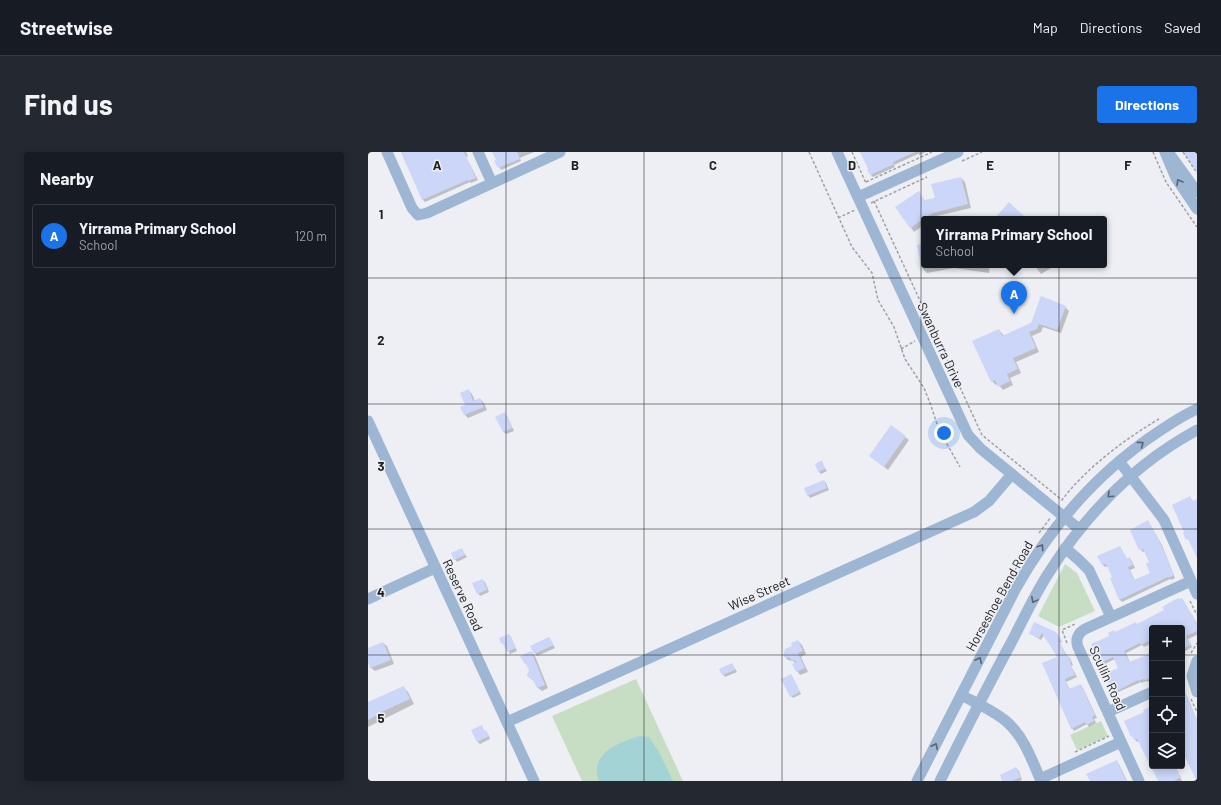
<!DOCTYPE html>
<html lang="en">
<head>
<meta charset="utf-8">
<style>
  :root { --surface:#171b24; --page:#242831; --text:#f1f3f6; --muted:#9ea1a6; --line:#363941; --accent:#1a73e8 }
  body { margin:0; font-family:Barlow,sans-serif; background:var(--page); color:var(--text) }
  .controls { position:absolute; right:12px; bottom:12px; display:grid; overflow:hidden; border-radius:4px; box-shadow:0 2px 10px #0003 }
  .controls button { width:36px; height:36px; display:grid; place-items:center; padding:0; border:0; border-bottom:1px solid var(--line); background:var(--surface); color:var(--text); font:20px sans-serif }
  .you { position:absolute; left:576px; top:281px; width:14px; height:14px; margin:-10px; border:3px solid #fff; border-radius:50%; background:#1a73e8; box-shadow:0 0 0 6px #1a73e833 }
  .badge { display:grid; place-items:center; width:26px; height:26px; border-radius:50%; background:var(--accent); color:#fff; font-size:13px; font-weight:700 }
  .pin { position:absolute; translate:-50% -33px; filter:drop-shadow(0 1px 2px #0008) }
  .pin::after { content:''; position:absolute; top:21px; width:14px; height:12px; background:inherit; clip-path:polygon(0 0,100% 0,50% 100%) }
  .popup { position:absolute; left:553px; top:64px; width:186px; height:52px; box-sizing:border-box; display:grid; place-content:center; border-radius:4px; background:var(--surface); filter:drop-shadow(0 1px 3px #0005); font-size:13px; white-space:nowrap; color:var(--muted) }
  .popup b { font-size:15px; color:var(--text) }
  .popup::after { content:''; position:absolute; left:50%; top:100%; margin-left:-8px; border:8px solid transparent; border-top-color:var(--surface) }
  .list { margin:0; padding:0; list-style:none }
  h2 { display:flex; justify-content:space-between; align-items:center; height:52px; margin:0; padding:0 16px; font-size:17px }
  h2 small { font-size:13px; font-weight:400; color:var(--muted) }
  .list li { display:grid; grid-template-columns:26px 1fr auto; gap:12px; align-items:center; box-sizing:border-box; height:64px; margin:0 8px 8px; padding:0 8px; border:1px solid var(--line); border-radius:4px }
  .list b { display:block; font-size:15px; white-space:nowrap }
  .list p { margin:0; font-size:13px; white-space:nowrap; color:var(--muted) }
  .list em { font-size:13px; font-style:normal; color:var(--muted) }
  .icon { flex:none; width:22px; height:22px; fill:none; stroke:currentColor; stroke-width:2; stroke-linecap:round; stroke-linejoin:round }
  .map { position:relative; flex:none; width:829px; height:629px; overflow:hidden; border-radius:4px }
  header { display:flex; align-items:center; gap:24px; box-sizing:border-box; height:56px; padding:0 20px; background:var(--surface); border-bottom:1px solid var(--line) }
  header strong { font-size:19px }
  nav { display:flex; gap:22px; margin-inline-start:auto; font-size:14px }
  .intro { display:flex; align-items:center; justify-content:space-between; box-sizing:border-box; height:96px; padding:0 24px }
  h1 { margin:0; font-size:28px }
  .button { padding:10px 18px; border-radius:4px; background:var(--accent); color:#fff; font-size:14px; font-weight:700 }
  main { display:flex; gap:24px; padding:0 24px }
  aside { flex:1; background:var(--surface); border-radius:4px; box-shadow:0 2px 10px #0003 }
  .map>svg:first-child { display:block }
  .green { fill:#c7dec4 }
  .water { fill:#a4d3d6 }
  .shadow { fill:#0003 }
  .building { fill:#cbd6f8 }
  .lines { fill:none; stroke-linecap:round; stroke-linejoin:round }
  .path { stroke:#a0a1a5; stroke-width:1.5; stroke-dasharray:3 2; stroke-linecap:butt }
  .minor { stroke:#9db6d3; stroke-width:11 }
  .oneway { stroke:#586472 }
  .grid { fill:none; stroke:#202123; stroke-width:1; stroke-opacity:0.55 }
  .labels { text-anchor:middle; stroke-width:3; stroke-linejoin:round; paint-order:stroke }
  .street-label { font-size:13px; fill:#202123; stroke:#eeeff4 }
  .grid-label { font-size:13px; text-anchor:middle; font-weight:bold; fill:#202123; stroke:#eeeff4; stroke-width:3; stroke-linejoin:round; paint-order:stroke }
</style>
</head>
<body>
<header>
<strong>Streetwise</strong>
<nav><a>Map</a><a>Directions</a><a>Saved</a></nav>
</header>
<div class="intro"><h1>Find us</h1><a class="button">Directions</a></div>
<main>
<aside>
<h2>Nearby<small></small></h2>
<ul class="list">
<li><span class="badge">A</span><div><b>Yirrama Primary School</b><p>School</p></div><em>120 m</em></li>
</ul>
</aside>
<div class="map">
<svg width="829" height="629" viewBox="0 0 829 629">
  <rect width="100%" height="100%" fill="#eeeff4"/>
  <path class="green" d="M 697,412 L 709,421 L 727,459 L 691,475 L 670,464 Z
    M 268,527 L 315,629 L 214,629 L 184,564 Z
    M 733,569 L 740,584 L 709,598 L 702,583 Z"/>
  <path class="water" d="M 271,584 L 281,585 L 291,600 L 305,629 L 231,629 C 230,625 228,620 229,617 C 231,596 255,590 271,584 Z"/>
  <path class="shadow" d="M 33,0 L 98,0 L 100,4 L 98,5 L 110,28 L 103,31 L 102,30 L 57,50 L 55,48 Z
    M 125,0 L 166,0 L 152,6 L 153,9 L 133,18 L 128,9 L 129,8 Z
    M 492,0 L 558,0 L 552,3 L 550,2 L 526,13 L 527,15 L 505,25 L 503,23 L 495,4 Z
    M 593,26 L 597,30 L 603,56 L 569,64 L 565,67 L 556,67 L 556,73 L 546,80 L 529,55 L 550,40 L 557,49 L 568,46 Z
    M 556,92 L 556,113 L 622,113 L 621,121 L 586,116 L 559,121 L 555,117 L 550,93 Z
    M 666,113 L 688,113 L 673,122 Z
    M 697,155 L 701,159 L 693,181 L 675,175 L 673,180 L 664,184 L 671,200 L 648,210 L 653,221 L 642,226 L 645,233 L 635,238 L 630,232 L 628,233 L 624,229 L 631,178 L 636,184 Z
    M 100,238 L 104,242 L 107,249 L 112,247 L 116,251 L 119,258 L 100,266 L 97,263 Z
    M 139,264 L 146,279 L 138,282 L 136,280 L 129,265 Z
    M 537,285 L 541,288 L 520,318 L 502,304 Z
    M 453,310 L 459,319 L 453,322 L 451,320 Z
    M 456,329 L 458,331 L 461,338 L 442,346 L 440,343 Z
    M 782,372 L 794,393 L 807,426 L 803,428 L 802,427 L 754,450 L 752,448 L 743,427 L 746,426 L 740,414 L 737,415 L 735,413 L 731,404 L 752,395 L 759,407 L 761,406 L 764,409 L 767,416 L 762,418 L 767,429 L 784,421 L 782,411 L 777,399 L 775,400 L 773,398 L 763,379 Z
    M 93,397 L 99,405 L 89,410 L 87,407 Z
    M 114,428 L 117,430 L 121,440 L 112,444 L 110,441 Z
    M 814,447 L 829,471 L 829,483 L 820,487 L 824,495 L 814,501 L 814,476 L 784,476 L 784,491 L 776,495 L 774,493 L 758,501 L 762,511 L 784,502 L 784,528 L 780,530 L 779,529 L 773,531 L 773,530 L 748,541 L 745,539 L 752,516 L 747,507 L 735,513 L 733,511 L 748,481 L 769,473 L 797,459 Z
    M 667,472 L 690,483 L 694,490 L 692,491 L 699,504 L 702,506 L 705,513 L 703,514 L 709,525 L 698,530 L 702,538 L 713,533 L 715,536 L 729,566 L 726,567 L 728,571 L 721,575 L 719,572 L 706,579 L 704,576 L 690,506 L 676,483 L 673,488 L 663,482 Z
    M 141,483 L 143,485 L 149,499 L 142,502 L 137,493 L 134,491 Z
    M 181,486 L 187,496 L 169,504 L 164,495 Z
    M 430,489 L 434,493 L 438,502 L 433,505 L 440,520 L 432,523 L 429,519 L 428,512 L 425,509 L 420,508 L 416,504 Z
    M 15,491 L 19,494 L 26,512 L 7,519 L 3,516 L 0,508 L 0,497 Z
    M 163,500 L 167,504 L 180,536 L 174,539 L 170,536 L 167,530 L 161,525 L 162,518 L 160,514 L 156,510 Z
    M 364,512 L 369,520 L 357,525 L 352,518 Z
    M 423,523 L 425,526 L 433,542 L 425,546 L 423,544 Z
    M 35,535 L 40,540 L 46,552 L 0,575 L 0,551 Z
    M 817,542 L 819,544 L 829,568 L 829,629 L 815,599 L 814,600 L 814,543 Z
    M 784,556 L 784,614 L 807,614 L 814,629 L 791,629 L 771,589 L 769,590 L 766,586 L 777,561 Z
    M 113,574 L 117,580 L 120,582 L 122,587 L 112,592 L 109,589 Z
    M 749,610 L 751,612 L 759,629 L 723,629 Z
    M 648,616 L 651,619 L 654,628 L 651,629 L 636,629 Z"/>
  <path class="building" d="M 33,0 L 96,0 L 108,26 L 100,29 L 100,28 L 54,48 Z
    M 124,0 L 149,0 L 152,7 L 130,16 L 126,9 L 128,8 Z
    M 492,0 L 547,0 L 525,10 L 526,12 L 502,23 L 499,18 L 500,17 Z
    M 815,0 L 829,0 L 829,20 Z
    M 593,25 L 600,52 L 565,61 L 542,76 L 527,55 L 551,39 L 556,48 L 567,46 L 563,32 Z
    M 641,50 L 656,64 L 653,67 L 626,67 Z
    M 556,91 L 556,113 L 553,113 L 549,93 Z
    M 673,144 L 698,154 L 689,178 L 671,172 L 669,177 L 661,180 L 668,196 L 645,206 L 650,217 L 639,222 L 642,229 L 630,235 L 627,228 L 623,230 L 604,189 L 631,177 L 634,184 L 663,171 Z
    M 101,237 L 105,249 L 112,246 L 116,255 L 96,263 L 92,255 L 97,253 L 92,241 Z
    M 137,260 L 144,276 L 135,280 L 127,265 Z
    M 523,273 L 538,284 L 516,315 L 501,304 Z
    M 454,308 L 457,317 L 450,320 L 447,312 Z
    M 456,328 L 459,336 L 439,344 L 436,336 Z
    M 822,344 L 825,349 L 829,347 L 829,406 L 820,387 L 818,388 L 815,381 L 816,380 L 804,353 Z
    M 780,368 L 792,390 L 806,423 L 800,426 L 800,425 L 751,448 L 742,426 L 744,425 L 738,412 L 734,413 L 729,404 L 752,394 L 759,407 L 762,405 L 765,413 L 760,415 L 766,428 L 782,421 L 778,412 L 781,410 L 775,397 L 771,398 L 762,378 Z
    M 94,396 L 97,403 L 86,408 L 83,401 Z
    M 115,427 L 119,438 L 109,442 L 104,431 Z
    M 810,446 L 811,447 L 814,446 L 829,472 L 829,479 L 818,484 L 823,493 L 816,496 L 814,492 L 814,476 L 784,476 L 784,487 L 773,493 L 772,491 L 756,499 L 761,510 L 784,501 L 784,525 L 777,528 L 776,527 L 770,529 L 770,528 L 747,540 L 744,540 L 737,522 L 750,516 L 745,505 L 732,511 L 723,492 L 741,484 L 740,481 L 746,478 L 747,480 L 768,470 L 769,472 L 796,458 L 794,455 Z
    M 666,470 L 688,480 L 693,487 L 691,488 L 698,504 L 700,503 L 703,511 L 702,511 L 707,523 L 697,527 L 701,537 L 713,532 L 727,563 L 724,565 L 726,569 L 718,573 L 717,570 L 703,577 L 674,511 L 689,505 L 681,491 L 680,491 L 674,481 L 671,486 L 661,482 Z
    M 141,482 L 148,496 L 139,500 L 135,491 L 133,492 L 131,486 Z
    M 181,485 L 186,493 L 166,502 L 162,494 Z
    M 430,488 L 435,499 L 430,501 L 437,516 L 428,520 L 424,512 L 429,510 L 422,507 L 421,505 L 419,506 L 415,504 L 417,497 L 424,494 L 423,491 Z
    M 15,490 L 23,508 L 2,516 L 0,510 L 0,496 Z
    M 163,499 L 177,533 L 169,536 L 165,528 L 160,525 L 159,523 L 161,518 L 157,510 L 156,511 L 152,504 Z
    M 364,511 L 367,518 L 354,523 L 351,517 Z
    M 423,522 L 432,540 L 422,545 L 413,527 Z
    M 814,533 L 829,569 L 829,629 L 814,599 Z
    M 36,534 L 42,547 L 13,560 L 13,561 L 0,568 L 0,550 Z
    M 784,554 L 784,614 L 807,614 L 813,625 L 806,629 L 790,629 L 769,587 L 766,588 L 764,584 L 763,585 L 756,569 L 776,560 L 775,558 Z
    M 114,573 L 116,579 L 118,578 L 121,584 L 109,590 L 103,578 Z
    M 749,608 L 758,629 L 722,629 L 718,622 Z
    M 648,615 L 653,625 L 644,629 L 634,629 L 632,623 Z"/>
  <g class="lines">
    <path class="path" d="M 441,0 L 484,95 L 504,121 L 510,148 L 526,175 L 537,207 L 556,236 L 562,251 L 571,278 L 592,315
      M 484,0 L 498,31
      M 785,0 L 798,30 L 829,75
      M 815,0 L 829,21
      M 594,9 L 614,0
      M 498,30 L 564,0
      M 506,49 L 614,283 L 694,348 C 717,317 757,287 791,267
      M 503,51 L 559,25
      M 470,66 L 487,58
      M 533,197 L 547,189
      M 671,381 L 683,365
      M 644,423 L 663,392
      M 822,449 L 829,463
      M 699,491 L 694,478 L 707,472
      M 823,501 L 829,491
      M 823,547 L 829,560
      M 707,600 L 741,584"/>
    <path class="minor" d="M 19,0 L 44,56 L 50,63 L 59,61 L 192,0
      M 110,0 L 124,31
      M 469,0 L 600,283 L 613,297 L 711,377
      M 797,0 L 808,26 L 829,57
      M 803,4 L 829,40
      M 490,45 L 590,0
      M 0,269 L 166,629
      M 751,309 L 787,356 L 796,368 L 829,442
      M 697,396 L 711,408 L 721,418 L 743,465
      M 0,447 L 67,416
      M 829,509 L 824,524 L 829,540
      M 593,543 C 608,551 626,559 639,570 C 656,585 664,608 673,629
      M 740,560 L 784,540
      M 139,570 L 606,360 L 621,349 L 644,322
      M 672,627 L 753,590
      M 549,629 L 648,436 C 683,374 730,320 790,280 C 802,272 815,263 829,257
      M 572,629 C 595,583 618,537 643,491 C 655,468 666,444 680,422 C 718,362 766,312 829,278
      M 771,629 L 710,495 C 707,487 710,481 717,477 L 823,429"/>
  </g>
  <defs><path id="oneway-chevron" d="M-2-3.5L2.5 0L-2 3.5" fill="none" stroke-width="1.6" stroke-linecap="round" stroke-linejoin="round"/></defs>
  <g class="oneway">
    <use href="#oneway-chevron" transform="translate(811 30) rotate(-121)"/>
    <use href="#oneway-chevron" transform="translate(773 292) rotate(-37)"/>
    <use href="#oneway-chevron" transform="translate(742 343) rotate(137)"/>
    <use href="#oneway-chevron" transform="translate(673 395) rotate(-56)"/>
    <use href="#oneway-chevron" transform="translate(666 448) rotate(118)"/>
    <use href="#oneway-chevron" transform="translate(611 508) rotate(-63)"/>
    <use href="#oneway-chevron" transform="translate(567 594) rotate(-63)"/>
  </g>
  <path class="grid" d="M 138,0 L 138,629M 276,0 L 276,629M 414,0 L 414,629M 553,0 L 553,629M 691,0 L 691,629M 0,126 L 829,126M 0,252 L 829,252M 0,377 L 829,377M 0,503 L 784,503M 814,503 L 829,503"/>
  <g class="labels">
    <g class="street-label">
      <text transform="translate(573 193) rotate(65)" y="5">Swanburra Drive</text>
      <text transform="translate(391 441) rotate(-24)" y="5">Wise Street</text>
      <text transform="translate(95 443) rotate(65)" y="5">Reserve Road</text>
      <text transform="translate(631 444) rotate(-61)" y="5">Horseshoe Bend Road</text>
      <text transform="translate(740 526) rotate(65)" y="5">Scullin Road</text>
    </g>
  </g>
  <g class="grid-label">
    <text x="69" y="18">A</text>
    <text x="207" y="18">B</text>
    <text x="345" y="18">C</text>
    <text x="484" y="18">D</text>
    <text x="622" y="18">E</text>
    <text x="760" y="18">F</text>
    <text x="13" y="67">1</text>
    <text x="13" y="193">2</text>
    <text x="13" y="319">3</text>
    <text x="13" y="445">4</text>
    <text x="13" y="571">5</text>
  </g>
</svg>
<div class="controls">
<button>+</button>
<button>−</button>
<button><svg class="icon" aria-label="locate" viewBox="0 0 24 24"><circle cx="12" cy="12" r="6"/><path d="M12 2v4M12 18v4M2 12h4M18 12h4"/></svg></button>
<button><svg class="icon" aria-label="layers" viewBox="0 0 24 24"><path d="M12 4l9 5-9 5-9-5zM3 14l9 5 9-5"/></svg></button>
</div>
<div class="you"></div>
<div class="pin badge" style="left:646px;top:162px">A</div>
<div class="popup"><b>Yirrama Primary School</b>School</div>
</div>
</main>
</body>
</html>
